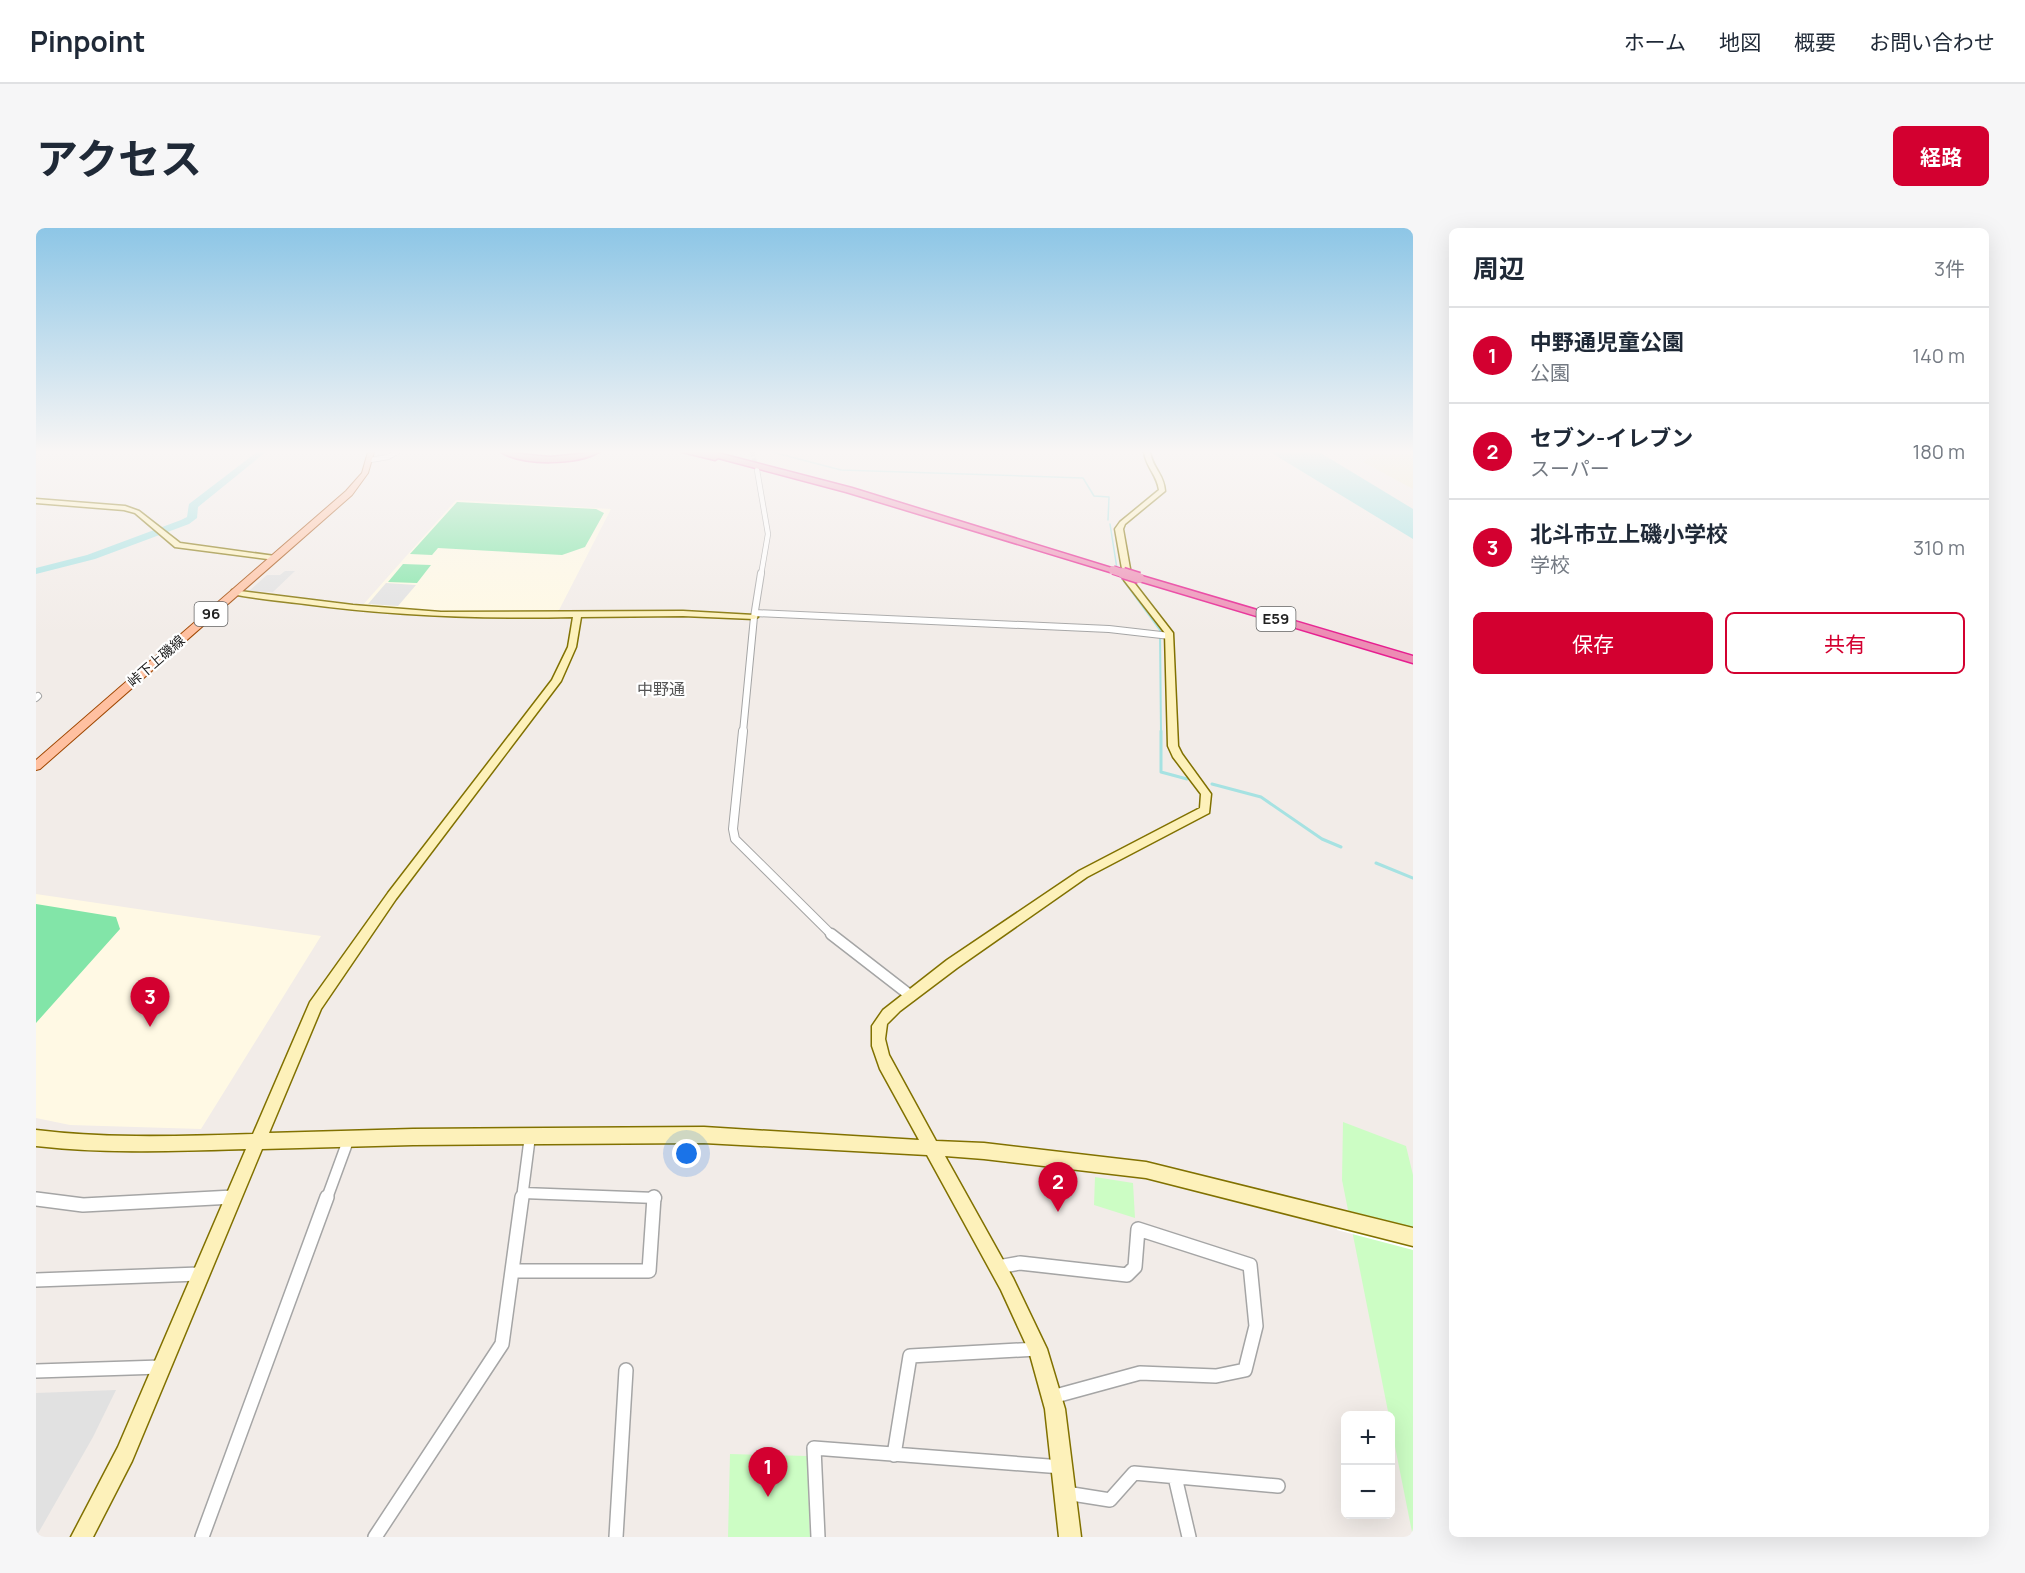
<!DOCTYPE html>
<html lang="ja">
<head>
<meta charset="utf-8">
<style>
  :root { --surface:#fff; --page:#f6f6f7; --text:#1f2937; --muted:#747a83; --line:#e0e1e3; --accent:#d30030 }
  body { margin:0; font-family:Manrope,"Noto Sans JP",sans-serif; background:var(--page); color:var(--text) }
  .controls { position:absolute; right:18px; bottom:18px; display:grid; overflow:hidden; border-radius:9px; box-shadow:0 6px 24px #0002 }
  .controls button { width:54px; height:54px; display:grid; place-items:center; padding:0; border:0; border-bottom:2px solid var(--line); background:var(--surface); color:var(--text); font:30px sans-serif }
  .you { position:absolute; left:651px; top:926px; width:21px; height:21px; margin:-15px; border:4px solid #fff; border-radius:50%; background:#1a73e8; box-shadow:0 0 0 9px #1a73e833 }
  .badge { display:grid; place-items:center; width:39px; height:39px; border-radius:50%; background:var(--accent); color:#fff; font-size:20px; font-weight:700 }
  .pin { position:absolute; translate:-50% -50px; filter:drop-shadow(0 2px 3px #0008) }
  .pin::after { content:''; position:absolute; top:32px; width:21px; height:18px; background:inherit; clip-path:polygon(0 0,100% 0,50% 100%) }
  .list { margin:0; padding:0; list-style:none }
  h2 { display:flex; justify-content:space-between; align-items:center; height:78px; margin:0; padding:0 24px; font-size:26px }
  h2 small { font-size:20px; font-weight:400; color:var(--muted) }
  .list li { display:grid; grid-template-columns:39px 1fr auto; gap:18px; align-items:center; box-sizing:border-box; height:96px; padding:0 24px; border-top:2px solid var(--line) }
  .list b { display:block; font-size:22px; white-space:nowrap }
  .list p { margin:0; font-size:20px; white-space:nowrap; color:var(--muted) }
  .list em { font-size:20px; font-style:normal; color:var(--muted) }
  .actions { display:flex; gap:12px; padding:18px 24px }
  .actions a { flex:1; padding:14px 0; border:2px solid var(--accent); border-radius:9px; text-align:center; font-size:21px; color:var(--accent) }
  .actions .main { background:var(--accent); color:#fff }
  .map { position:relative; flex:none; width:1377px; height:1309px; overflow:hidden; border-radius:9px }
  header { display:flex; align-items:center; gap:36px; box-sizing:border-box; height:84px; padding:0 30px; background:var(--surface); border-bottom:2px solid var(--line) }
  header strong { font-size:28px }
  nav { display:flex; gap:33px; margin-inline-start:auto; font-size:21px }
  .intro { display:flex; align-items:center; justify-content:space-between; box-sizing:border-box; height:144px; padding:0 36px }
  h1 { margin:0; font-size:42px }
  .button { padding:15px 27px; border-radius:9px; background:var(--accent); color:#fff; font-size:21px; font-weight:700 }
  main { display:flex; gap:36px; padding:0 36px }
  aside { flex:1; background:var(--surface); border-radius:9px; box-shadow:0 6px 24px #0002 }
  .map>svg:first-child { display:block }
  .education { fill:#fff9e4 }
  .farmland { fill:#f1ecd2 }
  .park { fill:#ccfdc4 }
  .pitch { fill:#82e5a8 }
  .parking { fill:#e1e1e1 }
  .water { fill:#a6e2e2 }
  .pier { fill:#fff }
  .lines { fill:none; stroke-linecap:round; stroke-linejoin:round }
  .stream-far2 { stroke:#a6e2e2; stroke-width:1.5 }
  .stream-far1 { stroke:#a6e2e2; stroke-width:2 }
  .stream { stroke:#a6e2e2; stroke-width:3 }
  .river { fill:#a6e2e2; fill-rule:evenodd }
  .street-tunnel { stroke:#c8c3c0; stroke-width:4.5; stroke-dasharray:4.5 2; stroke-linecap:butt }
  .street-far4-casing { stroke:#a5a5a5; stroke-width:6 }
  .street-far3-casing { stroke:#a5a5a5; stroke-width:8 }
  .street-far2-casing { stroke:#a5a5a5; stroke-width:10 }
  .street-far1-casing { stroke:#a5a5a5; stroke-width:13 }
  .street-casing { stroke:#a5a5a5; stroke-width:16 }
  .secondary-casing { stroke:#817100; stroke-width:3 }
  .primary-casing { stroke:#9f4600; stroke-width:2 }
  .highway-casing { stroke:#e61f90; stroke-width:3 }
  .street-far4 { stroke:#fff; stroke-width:4.5 }
  .street-far3 { stroke:#fff; stroke-width:6 }
  .street-far2 { stroke:#fff; stroke-width:8 }
  .street-far1 { stroke:#fff; stroke-width:10 }
  .street { stroke:#fff; stroke-width:13 }
  .secondary { fill:#fdf1ba; fill-rule:evenodd }
  .primary { fill:#ffc0a0; fill-rule:evenodd }
  .highway { fill:#ed8cb4; fill-rule:evenodd }
  .highway-bridge-far1-casing { stroke:#e61f90; stroke-width:10; stroke-linecap:butt }
  .highway-bridge-casing { stroke:#e61f90; stroke-width:13; stroke-linecap:butt }
  .highway-bridge-far1 { stroke:#ed8cb4; stroke-width:8 }
  .highway-bridge { stroke:#ed8cb4; stroke-width:10 }
  .labels { text-anchor:middle; stroke-width:4.5; stroke-linejoin:round; paint-order:stroke }
  .far-street-label { font-size:14px; fill:#212121; stroke:#fff }
  .shield { fill:#fff; stroke:#646464; stroke-width:1.5 }
  .shield-label { font-size:15px; font-weight:bold; fill:#212121 }
  .far-quarter-label { font-size:16px; fill:#545454; stroke:#fff }
</style>
</head>
<body>
<header>
<strong>Pinpoint</strong>
<nav><a>ホーム</a><a>地図</a><a>概要</a><a>お問い合わせ</a></nav>
</header>
<div class="intro"><h1>アクセス</h1><a class="button">経路</a></div>
<main>
<div class="map">
<svg width="1377" height="1309" viewBox="0 0 1377 1309">
  <rect width="100%" height="100%" fill="#f2ece8"/>
  <path class="education" d="M 420,272 L 575,281 L 522,384 L 420,384 L 326,378 Z
    M 0,666 L 285,708 L 165,901 L 34,897 L 0,890 Z"/>
  <path class="farmland" d="M 1341,224 L 1377,224 L 1377,261 L 1327,234 Z"/>
  <path class="park" d="M 1307,894 L 1370,918 L 1377,947 L 1377,1309 L 1306,952 Z
    M 1059,949 L 1097,955 L 1099,990 L 1058,977 Z
    M 694,1226 L 771,1228 L 774,1309 L 692,1309 Z"/>
  <path class="pitch" d="M 421,274 L 560,281 L 568,285 L 549,319 L 526,327 L 402,320 L 396,327 L 374,326 Z
    M 367,336 L 395,337 L 381,355 L 352,354 Z
    M 0,676 L 80,689 L 84,701 L 0,795 Z"/>
  <path class="parking" d="M 249,343 L 259,343 L 237,364 L 213,363 L 231,347 L 244,347 Z
    M 350,355 L 380,357 L 362,378 L 332,376 Z
    M 80,1162 L 57,1209 L 0,1309 L 0,1165 Z"/>
  <path class="water" d="M 1234,224 L 1283,224 L 1377,281 L 1377,311 Z"/>
  <path class="pier" d="M 1298,979 L 1377,999 L 1377,1022 L 1301,1002 Z"/>
  <g class="lines">
    <path class="stream-far2" d="M 736,224 L 805,242 L 1047,250 L 1058,268 L 1073,269 L 1072,292
      M 1074,296 L 1082,347"/>
    <path class="stream-far1" d="M 1082,345 L 1124,402 L 1125,504"/>
    <path class="stream" d="M 1125,503 L 1125,544 L 1151,551
      M 1176,556 L 1225,569 L 1286,611 L 1305,619
      M 1340,635 L 1377,650"/>
    <path class="river" d="M 221,224 L 230,224 L 162,279 L 161,290 L 153,296 L 59,331 L 0,346 L 0,340 L 51,327 L 145,292 L 151,289 L 153,276 Z"/>
    <path class="street-tunnel" d="M 716,224 L 721,242"/>
    <g class="street-far4-casing">
      <path id="street-far4" d="M 334,232 L 352,229 L 361,224
        M 721,242 L 732,306 L 725,347"/>
    </g>
    <g class="street-far3-casing">
      <path id="street-far3" d="M 719,385 L 1073,401 L 1134,408
        M 0,470 L 2,468
        M 707,504 L 718,389 L 725,345"/>
    </g>
    <g class="street-far2-casing">
      <path id="street-far2" d="M 707,503 L 697,601 L 699,611 L 797,708"/>
    </g>
    <g class="street-far1-casing">
      <path id="street-far1" d="M 795,706 L 875,768
        M 487,965 L 620,970
        M 170,970 L 197,969
        M 291,970 L 313,910
        M 486,970 L 494,908"/>
    </g>
    <g class="street-casing">
      <path id="street" d="M 0,971 L 47,977 L 197,969
        M 962,1039 L 984,1035 L 1091,1047 L 1099,1039 L 1102,1001 L 1214,1037 L 1220,1098 L 1209,1142 L 1180,1148 L 1104,1145 L 1016,1169
        M 477,1043 L 613,1043 L 618,969
        M 0,1052 L 163,1046
        M 0,1143 L 125,1139
        M 858,1227 L 874,1128 L 1001,1121
        M 1139,1249 L 1153,1309
        M 1030,1265 L 1074,1272 L 1098,1245 L 1242,1258
        M 166,1309 L 291,969
        M 339,1309 L 466,1116 L 486,969
        M 580,1309 L 590,1142
        M 782,1309 L 778,1220 L 1026,1239"/>
    </g>
    <g class="secondary-casing">
      <path id="secondary" d="M 1108,224 L 1114,224 C 1117,241 1128,246 1129,263 L 1089,296 L 1087,301 L 1096,352 L 1137,405 L 1142,518 L 1146,526 L 1175,566 L 1173,585 L 1051,649 L 921,740 L 864,783 L 851,796 L 849,811 L 853,827 L 900,913 L 948,915 L 1110,934 L 1377,1000 L 1377,1018 L 1110,950 L 948,931 L 909,928 L 977,1050 L 1011,1121 L 1029,1181 L 1045,1309 L 1023,1309 L 1009,1181 L 993,1123 L 965,1062 L 891,927 L 668,915 L 377,917 L 226,921 L 96,1233 L 57,1309 L 35,1309 L 82,1219 L 210,921 C 140,923 70,926 0,918 L 0,902 C 72,911 145,908 217,906 L 274,774 L 352,665 L 516,452 L 532,419 L 537,389 C 447,391 358,388 269,376 C 245,373 220,371 196,366 L 196,362 L 317,377 L 405,384 L 647,383 L 718,387 L 722,389 L 718,391 L 647,388 L 545,389 L 540,419 L 525,453 L 360,671 L 285,781 L 233,905 L 377,901 L 668,899 L 883,912 L 844,841 L 836,818 L 836,798 L 847,782 L 911,732 L 1043,643 L 1164,580 L 1165,566 L 1137,529 L 1132,518 L 1129,405 L 1088,352 L 1079,301 L 1084,294 L 1123,262 C 1121,247 1110,239 1108,224 Z
        M 0,271 L 89,278 L 103,283 L 144,315 L 239,328 L 243,330 L 239,332 L 139,319 L 99,285 L 88,282 L 0,275 Z"/>
    </g>
    <g class="primary-casing">
      <path id="primary" d="M 332,224 L 338,224 L 332,245 L 316,267 L 4,541 L 0,542 L 0,532 L 310,263 L 326,245 Z"/>
    </g>
    <g class="highway-casing">
      <path id="highway" d="M 465,224 L 514,229 L 563,224 C 541,237 487,238 465,224 Z
        M 646,224 L 678,224 L 816,260 L 1082,342 L 1074,344 L 810,264 L 682,230 L 679,232 Z
        M 1100,348 L 1106,348 L 1377,428 L 1377,435 L 1100,352 Z"/>
    </g>
    <use href="#street-far4" class="street-far4"/>
    <use href="#street-far3" class="street-far3"/>
    <use href="#street-far2" class="street-far2"/>
    <use href="#street-far1" class="street-far1"/>
    <use href="#street" class="street"/>
    <use href="#secondary" class="secondary"/>
    <use href="#primary" class="primary"/>
    <use href="#highway" class="highway"/>
    <g class="highway-bridge-far1-casing">
      <path id="highway-bridge-far1" d="M 1077,342 L 1092,347"/>
    </g>
    <g class="highway-bridge-casing">
      <path id="highway-bridge" d="M 1087,345 L 1103,350"/>
    </g>
    <use href="#highway-bridge-far1" class="highway-bridge-far1"/>
    <use href="#highway-bridge" class="highway-bridge"/>
  </g>
  <linearGradient id="sky" x2="0" y2="1"><stop stop-color="#8dc6e6"/><stop offset="0.55" stop-color="#f9f6f5"/><stop offset="1" stop-color="#f9f6f5" stop-opacity="0"/></linearGradient>
  <rect width="1377" height="407" fill="url(#sky)"/>
  <g class="labels">
    <g class="far-street-label">
      <text transform="translate(120 433) rotate(-41)" y="5">峠下上磯線</text>
    </g>
    <g class="shield">
      <rect x="158.5" y="374" width="33" height="24" rx="4.5"/>
      <rect x="1220.5" y="379" width="39" height="24" rx="4.5"/>
    </g>
    <g class="shield-label">
      <text x="175" y="391">96</text>
      <text x="1240" y="396">E59</text>
    </g>
    <g class="far-quarter-label">
      <text x="625" y="467">中野通</text>
    </g>
  </g>
</svg>
<div class="controls">
<button>+</button>
<button>−</button>
</div>
<div class="you"></div>
<div class="pin badge" style="left:732px;top:1269px">1</div>
<div class="pin badge" style="left:1022px;top:984px">2</div>
<div class="pin badge" style="left:114px;top:799px">3</div>
</div>
<aside>
<h2>周辺<small>3件</small></h2>
<ul class="list">
<li><span class="badge">1</span><div><b>中野通児童公園</b><p>公園</p></div><em>140 m</em></li>
<li><span class="badge">2</span><div><b>セブン-イレブン</b><p>スーパー</p></div><em>180 m</em></li>
<li><span class="badge">3</span><div><b>北斗市立上磯小学校</b><p>学校</p></div><em>310 m</em></li>
</ul>
<div class="actions"><a class="main">保存</a><a>共有</a></div>
</aside>
</main>
</body>
</html>
